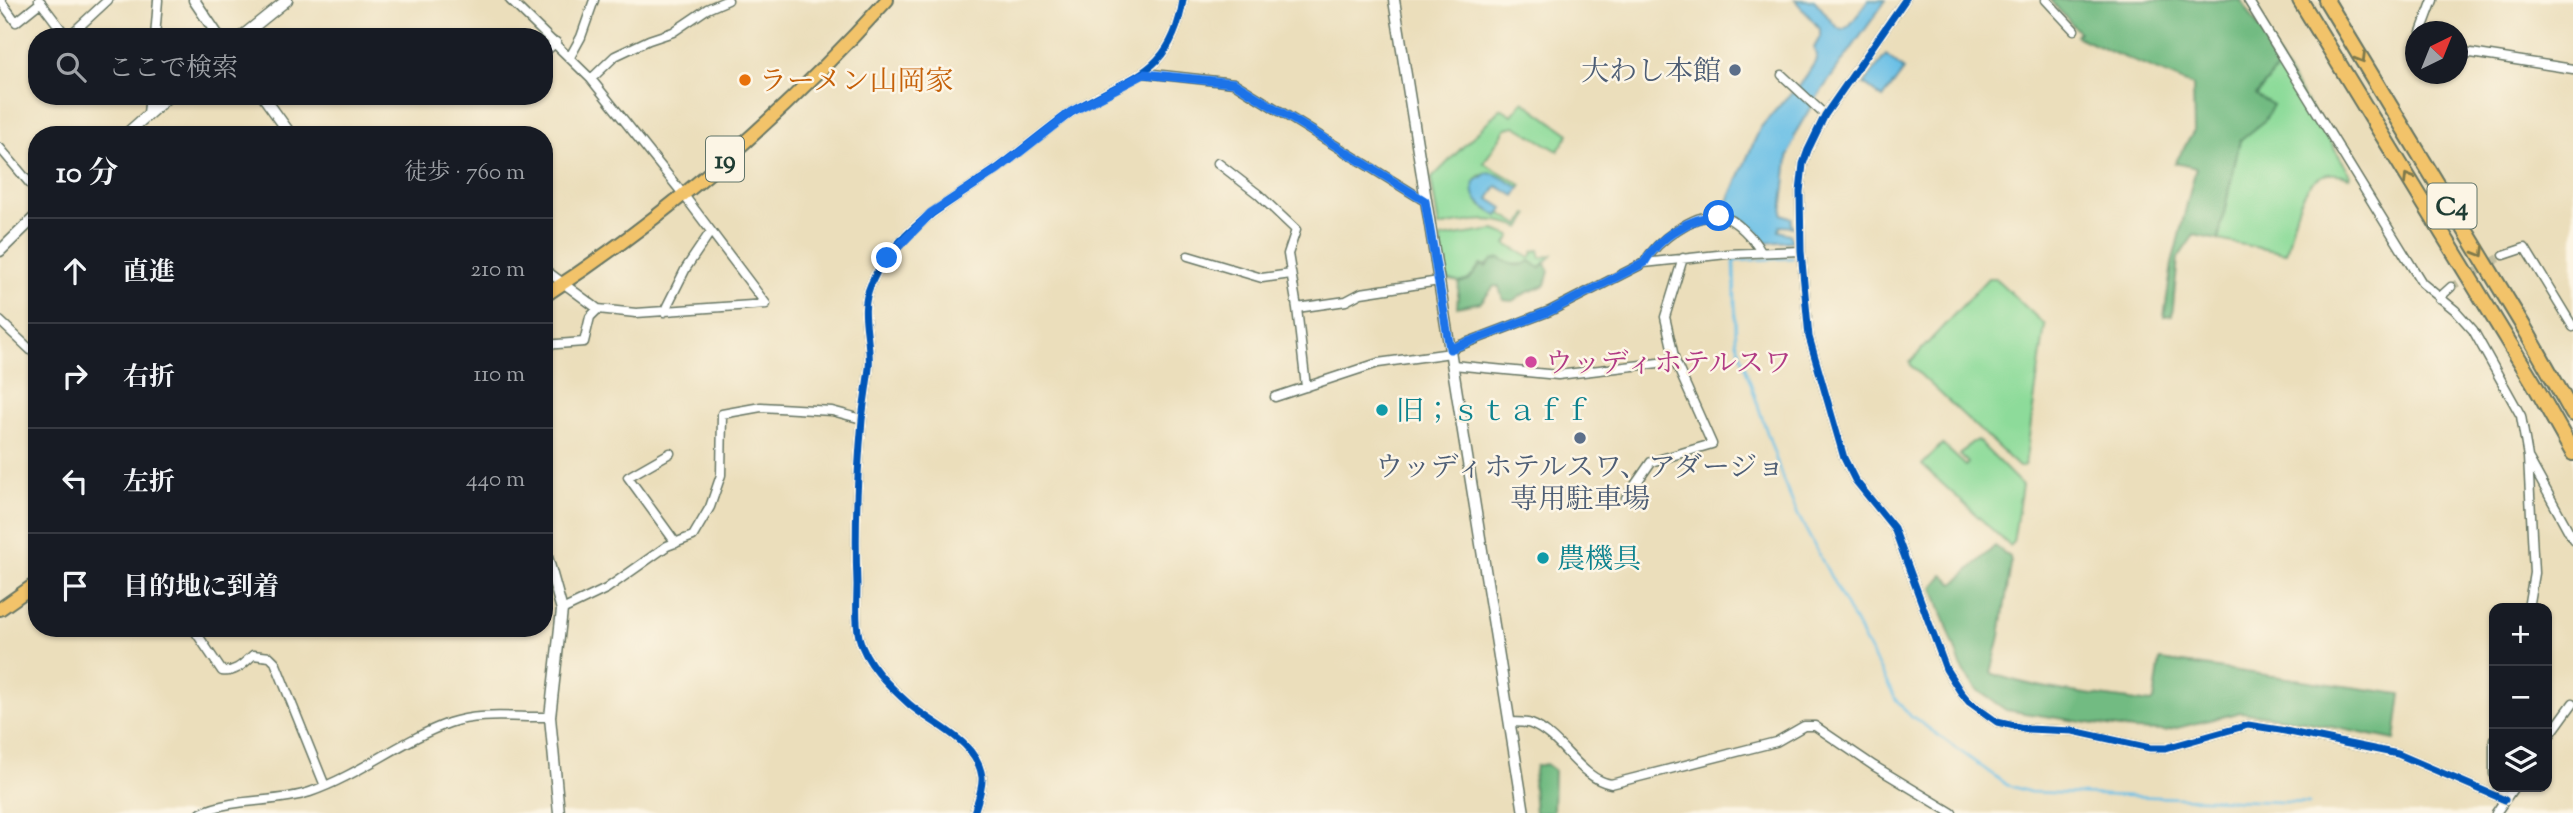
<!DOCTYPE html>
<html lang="ja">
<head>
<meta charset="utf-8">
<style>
  :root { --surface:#171b24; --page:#242831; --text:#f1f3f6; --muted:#9ea1a6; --line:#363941 }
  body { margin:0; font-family:"Sorts Mill Goudy","Noto Serif JP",serif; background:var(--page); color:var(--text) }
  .controls { position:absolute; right:21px; bottom:21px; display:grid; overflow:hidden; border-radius:14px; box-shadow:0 2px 5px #0004 }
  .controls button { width:63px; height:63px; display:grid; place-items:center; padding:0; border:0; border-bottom:2px solid var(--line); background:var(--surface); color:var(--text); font:35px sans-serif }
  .compass { position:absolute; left:2405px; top:21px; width:63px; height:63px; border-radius:50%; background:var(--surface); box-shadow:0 2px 5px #0004; rotate:43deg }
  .stop { position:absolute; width:21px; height:21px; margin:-16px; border:5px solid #1a73e8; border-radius:50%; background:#fff }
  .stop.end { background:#1a73e8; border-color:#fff; box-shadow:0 2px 7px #0008 }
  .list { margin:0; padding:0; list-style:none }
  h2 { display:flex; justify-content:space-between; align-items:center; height:91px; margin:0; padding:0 28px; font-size:30px }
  h2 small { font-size:23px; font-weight:400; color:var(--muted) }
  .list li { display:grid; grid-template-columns:46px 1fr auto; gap:21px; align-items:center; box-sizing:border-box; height:105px; padding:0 28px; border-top:2px solid var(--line) }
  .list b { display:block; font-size:26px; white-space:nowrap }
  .list em { font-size:23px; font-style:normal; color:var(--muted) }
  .icon { flex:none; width:38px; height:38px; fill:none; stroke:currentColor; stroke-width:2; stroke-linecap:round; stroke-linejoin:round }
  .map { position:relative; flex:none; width:2573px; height:813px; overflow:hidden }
  .search { position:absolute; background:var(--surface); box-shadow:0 2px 5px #0004; left:28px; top:28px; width:525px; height:77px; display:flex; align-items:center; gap:18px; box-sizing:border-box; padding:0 24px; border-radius:28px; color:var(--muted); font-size:26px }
  .panel { position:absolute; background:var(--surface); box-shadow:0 2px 5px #0004; left:28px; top:126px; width:525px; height:511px; border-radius:28px }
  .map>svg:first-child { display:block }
  .green { fill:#8ddb9a; stroke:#568c67; stroke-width:2 }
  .forest { fill:#72bb82; stroke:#487c5b; stroke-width:2 }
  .water { fill:#69bfe6; stroke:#447e8d; stroke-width:2 }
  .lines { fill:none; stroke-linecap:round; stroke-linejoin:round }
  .stream { stroke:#69bfe6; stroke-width:2.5 }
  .minor-tunnel { stroke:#c2bea0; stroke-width:8; stroke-dasharray:8 4; stroke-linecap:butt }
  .minor-casing { stroke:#667563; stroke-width:11 }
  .tertiary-casing { stroke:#667563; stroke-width:13 }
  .primary-casing { stroke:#667563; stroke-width:16 }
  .motorway-casing { stroke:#667563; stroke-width:18 }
  .minor { stroke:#fff; stroke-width:8 }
  .tertiary { stroke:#fff; stroke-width:10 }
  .primary { stroke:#f2c36a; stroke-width:12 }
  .motorway { stroke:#f2c36a; stroke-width:14 }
  .cycleway-casing { stroke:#fcf5e5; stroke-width:11 }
  .cycleway { stroke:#0057b8; stroke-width:7 }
  .oneway { stroke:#7e794c }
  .route { stroke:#1a73e8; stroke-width:9 }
  .service-dot { fill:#5c6f8a; stroke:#fcf5e5; stroke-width:2.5 }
  .food-dot { fill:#e8710a; stroke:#fcf5e5; stroke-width:2.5 }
  .hotel-dot { fill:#d1479c; stroke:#fcf5e5; stroke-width:2.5 }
  .culture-dot { fill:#0f9aa8; stroke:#fcf5e5; stroke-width:2.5 }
  .labels { text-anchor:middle; stroke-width:5; stroke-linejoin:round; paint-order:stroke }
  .shield { fill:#fcf5e5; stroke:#617469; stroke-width:2 }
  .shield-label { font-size:26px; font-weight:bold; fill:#1f3d34 }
  .service-label { font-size:28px; fill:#4e5e75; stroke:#fcf5e5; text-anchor:end }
  .food-label { font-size:28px; fill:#c56008; stroke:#fcf5e5; text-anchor:start }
  .hotel-label { font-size:28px; fill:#b23c85; stroke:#fcf5e5; text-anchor:start }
  .culture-label { font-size:28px; fill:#0d838f; stroke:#fcf5e5; text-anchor:start }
</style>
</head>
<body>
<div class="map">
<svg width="2573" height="813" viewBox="0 0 2573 813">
  <rect width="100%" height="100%" fill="#fcf5e5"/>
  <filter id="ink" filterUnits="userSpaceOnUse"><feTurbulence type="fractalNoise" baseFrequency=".0143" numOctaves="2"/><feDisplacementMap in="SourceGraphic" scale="14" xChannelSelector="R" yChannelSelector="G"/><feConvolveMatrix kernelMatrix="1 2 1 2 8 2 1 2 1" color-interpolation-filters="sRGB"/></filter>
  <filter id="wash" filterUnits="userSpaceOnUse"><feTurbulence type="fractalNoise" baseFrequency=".00686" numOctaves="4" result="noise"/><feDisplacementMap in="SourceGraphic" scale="28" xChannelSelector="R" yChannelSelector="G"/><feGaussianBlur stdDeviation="1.57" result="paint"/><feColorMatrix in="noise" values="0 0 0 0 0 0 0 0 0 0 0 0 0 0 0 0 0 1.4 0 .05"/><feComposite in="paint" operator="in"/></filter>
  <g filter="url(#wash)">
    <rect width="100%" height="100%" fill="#ebdebb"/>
    <path class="green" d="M 2280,60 L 2351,175 L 2349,177 C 2301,159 2295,221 2286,253 L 2218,240 L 2240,140 L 2273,105 L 2256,96 L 2281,64 Z
      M 1523,101 L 1569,134 L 1558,151 L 1515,126 L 1506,128 L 1484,163 L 1522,185 L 1520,188 L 1492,173 L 1479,176 L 1474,182 L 1480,205 L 1498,216 L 1500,213 L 1520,225 L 1527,214 L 1529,215 L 1521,228 C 1492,215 1470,221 1439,227 L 1431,179 L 1501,108 L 1512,115 Z
      M 1494,230 L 1511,236 L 1506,244 L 1530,258 L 1534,251 L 1539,250 L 1541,258 L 1552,255 L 1540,269 L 1525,264 L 1480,265 C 1469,281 1467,286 1447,279 L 1440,238 Z
      M 1988,278 L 1995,278 L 2045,325 L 2025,465 L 2022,467 L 2019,467 L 1911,366 L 1910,362 Z
      M 1977,440 L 2022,485 L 2013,543 L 2010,546 L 1922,465 L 1942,444 L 1966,466 L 1968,463 L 1960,455 L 1971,443 Z"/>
    <path class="forest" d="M 2050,0 L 2241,0 L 2280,60 L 2281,64 L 2256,95 L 2273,105 L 2265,120 L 2240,140 L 2218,240 L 2194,235 L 2178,258 L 2172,316 L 2164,317 L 2172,264 L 2196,168 L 2175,163 L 2194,131 L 2193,86 C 2154,68 2114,55 2076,36 L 2079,32 Z
      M 1500,258 C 1511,265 1518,269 1530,261 L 1540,268 L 1545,263 L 1549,271 L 1545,285 L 1526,293 L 1512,301 L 1503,300 L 1499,287 L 1494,286 L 1481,302 L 1457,307 L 1459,283 L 1469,280 L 1481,265 L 1486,267 L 1492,260 Z
      M 1995,546 L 2010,557 L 2011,564 L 2000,636 L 1991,673 C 2035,690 2103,696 2151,703 L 2154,701 L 2160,660 L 2401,694 L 2395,740 L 2308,722 L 2241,712 L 2165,731 L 2133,730 L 2006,710 L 1977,690 L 1963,671 L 1933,587 L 1943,575 L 1954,584 Z
      M 1546,764 L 1554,770 L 1553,813 L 1535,813 L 1533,785 L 1536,766 Z"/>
    <path class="water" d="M 1795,0 L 1814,0 C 1823,8 1833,27 1842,30 L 1849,26 L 1869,0 L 1886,0 L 1815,100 L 1796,132 L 1788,158 L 1782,214 L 1792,218 L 1791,224 L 1795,227 L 1780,226 L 1779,231 L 1790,234 L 1793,241 L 1764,243 L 1732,214 L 1724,211 L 1760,128 L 1786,98 L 1799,87 L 1817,59 L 1814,48 L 1820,37 L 1820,29 Z
      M 1886,55 L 1904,70 L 1883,98 L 1864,84 Z
      M 1487,173 L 1495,174 L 1520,188 L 1515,196 L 1497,186 L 1489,199 L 1503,208 L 1498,216 C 1484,207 1470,201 1474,182 Z"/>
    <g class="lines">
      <path class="stream" d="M 1789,152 L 1793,138
        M 1793,258 L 1734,261 L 1736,340 L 1783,480 L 1798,515 L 1895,698 L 1906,712 L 2007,785 L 2030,792 L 2309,803"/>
    </g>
  </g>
  <g filter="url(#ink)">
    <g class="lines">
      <path class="minor-tunnel" d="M 2451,287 L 2504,255"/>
      <g class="minor-casing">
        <path id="minor" d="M 0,0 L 16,22 L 41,2
          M 39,0 L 67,37
          M 510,0 L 591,79 L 683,194 L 766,304
          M 1905,0 L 1825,115 L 1808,150 L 1803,164 L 1800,192 L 1801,251 L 1809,337 L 1844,458 L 1855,480 L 1894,528 L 1946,669 L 1960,691 L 1969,702 L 1997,722 L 2028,729 L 2073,731 L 2150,748 L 2166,748 L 2248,725 L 2280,730 L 2398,754 L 2505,800
          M 2046,0 L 2074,30
          M 2248,0 L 2422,283 L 2455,310 L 2473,330 L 2521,416 L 2528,457 L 2534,573 L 2528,608
          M 2421,32 L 2433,0
          M 68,37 L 108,0
          M 155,37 L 158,0
          M 2458,51 L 2573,69
          M 544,53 L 556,42
          M 570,57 L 581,37 L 594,0
          M 1144,73 L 1234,83 L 1425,201
          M 1782,75 L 1825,115
          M 591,79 L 615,56 L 649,40 L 673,32 L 707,9 L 728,0
          M 148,113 L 150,96
          M 0,148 L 37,192
          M 1218,163 L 1258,194 L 1296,230 L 1288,254 L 1297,308
          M 2504,255 L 2525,248 L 2573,327
          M 1188,256 L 1262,278 L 1291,274
          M 1644,263 C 1656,242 1695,211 1721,216 C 1736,219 1754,239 1761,252
          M 544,269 L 598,309
          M 2439,298 L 2451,287
          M 664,312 L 686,268 L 711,231
          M 0,321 L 37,356
          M 544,345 L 584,342 L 590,317 L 598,309 L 636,313 L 766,304
          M 1450,349 L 1550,311 L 1644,263 L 1727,254 L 1801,251
          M 1453,365 L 1558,375 L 1675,361
          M 1306,387 L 1297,308 L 1346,301 L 1361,293 L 1439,281
          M 1275,397 L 1378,363 L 1451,353
          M 670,453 L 628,477 L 676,543
          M 2529,459 L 2573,539
          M 1626,498 L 1651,462 L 1712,444 L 1675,361 L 1665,317 L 1683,258
          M 562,610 L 606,589 L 667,546 L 693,536 L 710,507 L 721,475 L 722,414 L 761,407 L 832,411 L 862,419
          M 193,628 L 222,671 C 236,673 244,663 253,655 L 270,657 L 275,662 L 325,786
          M 1509,722 C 1517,722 1525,722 1531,724 C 1561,735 1580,779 1611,784 L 1776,742 L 1804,726 L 1815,726 L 1874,766 L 1952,813
          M 2494,739 L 2494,774
          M 2547,739 L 2573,703
          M 2498,787 L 2505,800
          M 201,813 C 235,797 274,804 310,792 C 359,775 400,741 449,723 C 480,712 518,718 550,717
          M 974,813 C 977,802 983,789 982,777 C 977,740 933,725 909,704 C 889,686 865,663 859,637 C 855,621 857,601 857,584 C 855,530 857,475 862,420 C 864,402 867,385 869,368 C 872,339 858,313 871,284 C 894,229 953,201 998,168 C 1023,150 1045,130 1070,113 C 1125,76 1171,79 1183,0
          M 2496,813 L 2514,787"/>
      </g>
      <g class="tertiary-casing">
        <path id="tertiary" d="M 194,0 L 219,37
          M 1394,0 L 1524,813
          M 241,37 L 287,0
          M 263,96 L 291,135
          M 125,135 L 169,96
          M 0,251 L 37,215
          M 544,546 L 562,610 L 550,717 L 559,813"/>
      </g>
      <g class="primary-casing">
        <path id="primary" d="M 544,296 C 671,214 786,112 887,0
          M 0,609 L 37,583"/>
      </g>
      <g class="motorway-casing">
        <path id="motorway" d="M 2300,0 L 2533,382 L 2573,453
          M 2326,0 L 2525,329 L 2573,414"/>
      </g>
      <use href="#minor" class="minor"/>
      <use href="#tertiary" class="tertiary"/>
      <use href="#primary" class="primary"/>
      <use href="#motorway" class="motorway"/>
      <g class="cycleway-casing">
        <path id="cycleway" d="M 1905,0 L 1825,115 L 1808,150 L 1803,164 L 1800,192 L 1801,251 L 1809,337 L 1844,458 L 1855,480 L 1894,528 L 1946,669 L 1960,691 L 1969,702 L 1997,722 L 2028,729 L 2073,731 L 2150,748 L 2166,748 L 2248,725 L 2280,730 L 2398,754 L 2505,800
          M 974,813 C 977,802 983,789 982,777 C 977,740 933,725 909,704 C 889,686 865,663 859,637 C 855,621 857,601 857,584 C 855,530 857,475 862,420 C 864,402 867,385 869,368 C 872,339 858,313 871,284 C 894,229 953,201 998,168 C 1023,150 1045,130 1070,113 C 1125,76 1171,79 1183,0"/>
      </g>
      <use href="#cycleway" class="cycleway"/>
    </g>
    <defs><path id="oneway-chevron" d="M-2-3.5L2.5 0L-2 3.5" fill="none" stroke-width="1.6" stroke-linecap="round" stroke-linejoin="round" transform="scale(1.75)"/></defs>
    <g class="oneway">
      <use href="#oneway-chevron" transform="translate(2361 58) rotate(59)"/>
      <use href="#oneway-chevron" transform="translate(2408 178) rotate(-121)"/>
      <use href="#oneway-chevron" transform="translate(2480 252) rotate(59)"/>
    </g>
  </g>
  <g class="lines" filter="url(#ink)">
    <path class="route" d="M 887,258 L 931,213 L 998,169 L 1071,112 L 1144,74 L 1234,83 L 1425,201 L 1450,349 L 1550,311 L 1644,263 C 1658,238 1691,216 1719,216"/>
  </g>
  <g class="service-dot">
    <circle cx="1735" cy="70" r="7"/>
    <circle cx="1580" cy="438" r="7"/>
  </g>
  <circle class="food-dot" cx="745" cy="80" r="7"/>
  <circle class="hotel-dot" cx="1531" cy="362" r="7"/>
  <g class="culture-dot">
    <circle cx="1382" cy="410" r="7"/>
    <circle cx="1543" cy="558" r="7"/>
  </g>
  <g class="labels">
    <g class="shield">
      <rect x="706" y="136.5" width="38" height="45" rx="5"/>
      <rect x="2427.5" y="183.5" width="49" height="45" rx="5"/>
    </g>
    <g class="shield-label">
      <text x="725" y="168">19</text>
      <text x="2452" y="215">C4</text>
    </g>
    <g class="service-label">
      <text x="1721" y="80">大わし本館</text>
      <text x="1580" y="476" text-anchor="middle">ウッディホテルスワ、アダージョ<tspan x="1580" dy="32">専用駐車場</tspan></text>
    </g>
    <g class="food-label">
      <text x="759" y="90">ラーメン山岡家</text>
    </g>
    <g class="hotel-label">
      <text x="1545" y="372">ウッディホテルスワ</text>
    </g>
    <g class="culture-label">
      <text x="1396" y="420">旧；ｓｔａｆｆ</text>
      <text x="1557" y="568">農機具</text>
    </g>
  </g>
</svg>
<div class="controls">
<button>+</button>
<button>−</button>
<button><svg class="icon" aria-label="layers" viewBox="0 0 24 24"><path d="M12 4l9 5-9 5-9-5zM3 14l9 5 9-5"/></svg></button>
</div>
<svg class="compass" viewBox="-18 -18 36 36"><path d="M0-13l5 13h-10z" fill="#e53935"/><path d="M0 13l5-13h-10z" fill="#9ea1a6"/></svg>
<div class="stop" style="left:1719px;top:216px"></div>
<div class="stop end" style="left:887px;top:258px"></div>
<div class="search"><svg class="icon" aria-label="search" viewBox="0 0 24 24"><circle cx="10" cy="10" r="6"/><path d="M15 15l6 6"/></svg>ここで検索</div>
<section class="panel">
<h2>10 分<small>徒歩 · 760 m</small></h2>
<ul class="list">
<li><svg class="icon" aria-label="ahead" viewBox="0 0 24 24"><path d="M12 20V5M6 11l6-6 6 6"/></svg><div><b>直進</b></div><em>210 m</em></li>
<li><svg class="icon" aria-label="right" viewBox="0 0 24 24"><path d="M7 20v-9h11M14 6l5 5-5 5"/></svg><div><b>右折</b></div><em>110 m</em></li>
<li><svg class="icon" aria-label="left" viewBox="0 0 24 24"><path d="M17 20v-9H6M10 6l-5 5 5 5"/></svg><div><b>左折</b></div><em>440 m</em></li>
<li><svg class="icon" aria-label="arrive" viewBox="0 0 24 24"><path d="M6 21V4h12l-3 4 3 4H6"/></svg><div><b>目的地に到着</b></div></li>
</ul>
</section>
</div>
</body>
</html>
